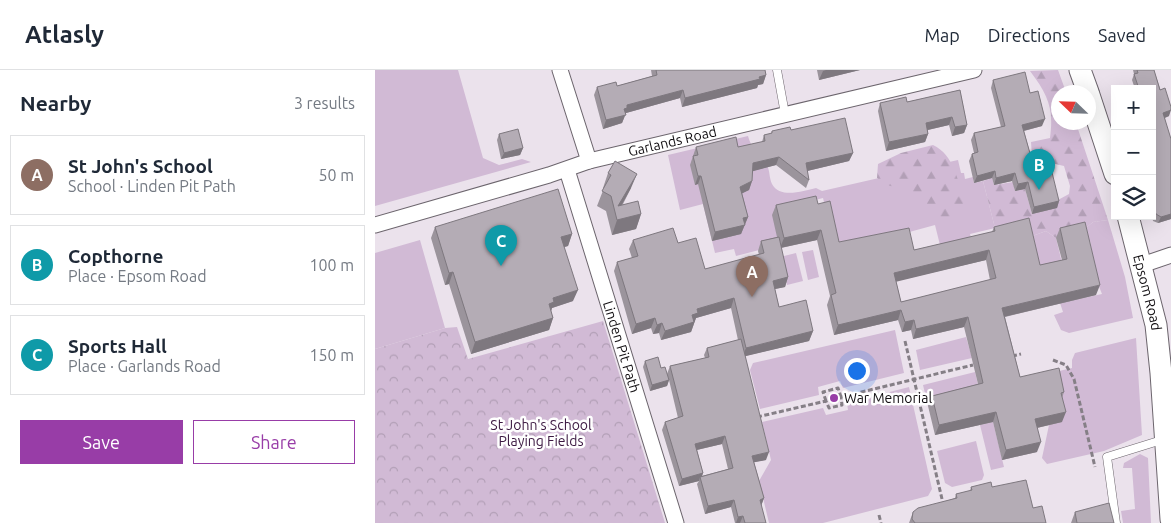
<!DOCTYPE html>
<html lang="en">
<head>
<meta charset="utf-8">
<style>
  :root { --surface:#fff; --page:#f6f6f7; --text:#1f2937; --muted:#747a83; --line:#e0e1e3; --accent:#983da7 }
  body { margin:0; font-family:Ubuntu,sans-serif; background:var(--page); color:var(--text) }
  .controls { position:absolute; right:15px; top:15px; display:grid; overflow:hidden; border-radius:0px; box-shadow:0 5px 20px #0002 }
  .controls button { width:45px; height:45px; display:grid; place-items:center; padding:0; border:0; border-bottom:1px solid var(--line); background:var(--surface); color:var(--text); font:25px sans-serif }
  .compass { position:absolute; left:676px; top:15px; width:45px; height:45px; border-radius:50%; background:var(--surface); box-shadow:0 5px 20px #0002; rotate:293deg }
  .you { position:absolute; left:481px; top:300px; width:18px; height:18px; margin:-12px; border:4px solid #fff; border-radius:50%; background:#1a73e8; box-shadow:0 0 0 8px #1a73e833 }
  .badge { display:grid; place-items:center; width:32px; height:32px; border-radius:50%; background:var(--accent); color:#fff; font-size:16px; font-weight:700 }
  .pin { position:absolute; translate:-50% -41px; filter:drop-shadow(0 1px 2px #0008) }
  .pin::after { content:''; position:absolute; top:26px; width:18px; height:15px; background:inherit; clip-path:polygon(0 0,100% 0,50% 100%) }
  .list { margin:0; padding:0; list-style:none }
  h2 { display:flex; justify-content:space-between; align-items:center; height:65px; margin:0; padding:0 20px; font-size:21px }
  h2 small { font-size:16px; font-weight:400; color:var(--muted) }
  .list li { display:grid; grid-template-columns:32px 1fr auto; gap:15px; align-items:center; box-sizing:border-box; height:80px; margin:0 10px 10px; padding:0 10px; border:1px solid var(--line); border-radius:0px }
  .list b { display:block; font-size:19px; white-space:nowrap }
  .list p { margin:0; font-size:16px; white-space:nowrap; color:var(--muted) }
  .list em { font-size:16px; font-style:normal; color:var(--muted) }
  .actions { display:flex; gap:10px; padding:15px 20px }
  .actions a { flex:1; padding:11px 0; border:1px solid var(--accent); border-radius:0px; text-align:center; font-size:18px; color:var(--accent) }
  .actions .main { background:var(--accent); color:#fff }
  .icon { flex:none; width:28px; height:28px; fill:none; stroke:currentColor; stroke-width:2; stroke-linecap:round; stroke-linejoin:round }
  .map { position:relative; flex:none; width:796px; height:453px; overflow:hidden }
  header { display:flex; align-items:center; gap:30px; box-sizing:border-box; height:70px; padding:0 25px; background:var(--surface); border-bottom:1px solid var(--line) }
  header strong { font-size:24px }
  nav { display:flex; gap:28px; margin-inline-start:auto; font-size:18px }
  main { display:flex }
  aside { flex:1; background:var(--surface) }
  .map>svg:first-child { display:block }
  .green { fill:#d1bad5 }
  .forest { fill:url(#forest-firs) }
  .park { fill:url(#park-crowns) }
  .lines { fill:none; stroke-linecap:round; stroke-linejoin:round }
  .service-casing { stroke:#6c656d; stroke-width:9 }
  .minor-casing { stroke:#6c656d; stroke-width:17 }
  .secondary-casing { stroke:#6c656d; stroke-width:23 }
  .path { stroke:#857f86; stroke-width:3; stroke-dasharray:5 2.5; stroke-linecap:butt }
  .service { stroke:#fff; stroke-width:8 }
  .minor { stroke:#fff; stroke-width:15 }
  .secondary { stroke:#fff; stroke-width:21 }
  .wall { fill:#9b949c; fill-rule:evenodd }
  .shaded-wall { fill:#7e787f }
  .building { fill:#b4acb5; stroke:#7e787f; fill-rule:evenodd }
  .poi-dot { fill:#983da7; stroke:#fff; stroke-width:2 }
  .labels { text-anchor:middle; stroke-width:5; stroke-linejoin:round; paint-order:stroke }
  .street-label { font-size:14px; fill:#110e11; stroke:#fff }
  .poi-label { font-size:14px; fill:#110e11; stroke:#fff; text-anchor:start }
  .park-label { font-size:14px; fill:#3b1841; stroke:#fff }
</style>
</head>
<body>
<header>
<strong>Atlasly</strong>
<nav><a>Map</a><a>Directions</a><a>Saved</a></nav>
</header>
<main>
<aside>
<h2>Nearby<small>3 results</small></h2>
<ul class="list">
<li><span class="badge" style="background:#8d6e63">A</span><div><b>St John's School</b><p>School · Linden Pit Path</p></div><em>50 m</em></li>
<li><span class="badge" style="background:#0f9aa8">B</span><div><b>Copthorne</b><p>Place · Epsom Road</p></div><em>100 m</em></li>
<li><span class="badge" style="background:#0f9aa8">C</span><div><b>Sports Hall</b><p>Place · Garlands Road</p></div><em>150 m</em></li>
</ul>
<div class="actions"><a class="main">Save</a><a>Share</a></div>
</aside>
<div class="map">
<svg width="796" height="453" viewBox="0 0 796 453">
  <defs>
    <pattern id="forest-firs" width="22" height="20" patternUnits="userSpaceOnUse" patternTransform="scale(1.25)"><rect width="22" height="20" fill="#d1bad5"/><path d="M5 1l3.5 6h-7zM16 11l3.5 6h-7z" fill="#b29fb6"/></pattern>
    <pattern id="park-crowns" width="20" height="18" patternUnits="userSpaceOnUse" patternTransform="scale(1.25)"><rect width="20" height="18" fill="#d1bad5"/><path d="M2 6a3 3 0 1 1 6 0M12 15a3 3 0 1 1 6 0" fill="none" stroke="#b29fb6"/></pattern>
  </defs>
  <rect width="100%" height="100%" fill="#ebe2ec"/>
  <path class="green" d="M 0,0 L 83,0 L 108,88 L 124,95 L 147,89 L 156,92 L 0,136 Z
    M 373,66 C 376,78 385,85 392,95 C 395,101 394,108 397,114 C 405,129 428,121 441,118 L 447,121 L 583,90 L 586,103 L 589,103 L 590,109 L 598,107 L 599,113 L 608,111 L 620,158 L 595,164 L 598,175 L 567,183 L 560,155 L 461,182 L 448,128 L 417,136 L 404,175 L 361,186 L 359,179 L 340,183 L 328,134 L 305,140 L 293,85 Z
    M 733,150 L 750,207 L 758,248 L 694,263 L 686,260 L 679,245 L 688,242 L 685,233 L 727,224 L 711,184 L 717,182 L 715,171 L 709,172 L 706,162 L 718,152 Z
    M 671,161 L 681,168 L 694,222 L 661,205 L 652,168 Z
    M 45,170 L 70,258 L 0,279 L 0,183 Z
    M 438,180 L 444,207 L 433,210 L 427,182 Z
    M 421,183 L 428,211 L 412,215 L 405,187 Z
    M 520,260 L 529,303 L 468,318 L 465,311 L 443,317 L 444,325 L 385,339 L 375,300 L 378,293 Z
    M 591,267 L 597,288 L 545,300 L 541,280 Z
    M 761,268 L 767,365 L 729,381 L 672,394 L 667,388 L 674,355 L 687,351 L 682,333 L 680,302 L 697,298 L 697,290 L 700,283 Z
    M 600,302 L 605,323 L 553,336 L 548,315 Z
    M 534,317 L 557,419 L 553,426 L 448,453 L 394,453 L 384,411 L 396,390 L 387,352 L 448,338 L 451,345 L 473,340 L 472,333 Z
    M 618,352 L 629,397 L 616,400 L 605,355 Z
    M 601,371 L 609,405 L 607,410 L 577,417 L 570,413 L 562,381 Z
    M 765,384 L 773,388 L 776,453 L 748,453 L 746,441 L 760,439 L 757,398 L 748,398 L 749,393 Z"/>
  <path class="forest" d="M 683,0 L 691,22 L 684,22 L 684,52 L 701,53 L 733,150 L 718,152 L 706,162 L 681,168 L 671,161 L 652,168 L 640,155 L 642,151 L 620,158 L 608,111 L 617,108 L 619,115 L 638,112 L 640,121 L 650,119 L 657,144 L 694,124 L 695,116 L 689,96 L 676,93 L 663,96 L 657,87 L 656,72 L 675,68 C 679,38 673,25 655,1 Z
    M 558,75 C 579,85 583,110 589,132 L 581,146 L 561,151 L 544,139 L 535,118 L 515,116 L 502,108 L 503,94 L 526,83 Z"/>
  <path class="park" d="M 228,251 L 290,453 L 0,453 L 0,279 L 70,258 L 82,257 L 93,289 Z"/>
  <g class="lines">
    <g class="service-casing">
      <path id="service" d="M 402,0 L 410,44
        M 741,453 L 732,387 L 790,369"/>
    </g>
    <g class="minor-casing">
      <g id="minor">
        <path d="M 185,0 L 214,91"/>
        <path id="s1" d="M 192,100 L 301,453"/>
        <path id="s2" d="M 0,155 L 174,105 L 214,91 L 599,0"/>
        <path d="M 767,195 L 796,185"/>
      </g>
    </g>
    <g class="secondary-casing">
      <g id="secondary">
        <path d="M 705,0 L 713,22"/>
        <path d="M 714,25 L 740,104"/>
        <path id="s3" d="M 753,146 L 781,255 L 786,303 L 796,449"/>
      </g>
    </g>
    <path class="path" d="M 530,271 L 567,429
      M 637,286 L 646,284
      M 678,290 L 691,295 L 699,309 L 720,397
      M 451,331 L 448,322 L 463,318 L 466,327
      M 382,347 L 451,331 L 454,338 L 467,335 L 466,327 L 598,295
      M 504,445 L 506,453"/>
    <use href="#service" class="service"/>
    <use href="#minor" class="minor"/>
    <use href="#secondary" class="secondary"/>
  </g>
  <path class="wall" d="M 276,0 L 390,0 L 391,5 L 388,14 L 383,15 L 382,18 L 307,37 L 305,28 L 251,43 L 247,53 L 228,59 L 219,25 L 222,17 L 242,16 L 277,6 Z
    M 442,0 L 485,0 L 444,10 Z
    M 758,0 L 779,0 L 794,46 L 790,48 L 796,149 L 783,153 L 778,151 L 777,146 L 777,19 L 760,19 L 757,10 L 759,4 Z
    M 618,10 L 655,23 L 667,56 L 649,61 L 658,94 L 684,131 L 682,138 L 657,144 L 650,119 L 640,121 L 637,111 L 619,115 L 617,108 L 599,113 L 594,91 L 597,84 L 599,83 L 596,70 L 599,63 L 626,57 L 616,18 Z
    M 585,20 L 592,55 L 589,63 L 577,66 L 574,55 L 553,60 L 553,64 L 550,72 L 511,81 L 503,41 L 505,33 L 532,32 Z
    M 416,60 L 478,83 L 474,91 L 432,101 L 434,110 L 431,118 L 401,95 L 377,101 L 377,111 L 374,120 L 367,123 L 373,147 L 366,164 L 337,171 L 323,114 L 320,115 L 315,95 L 321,77 L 363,77 L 387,72 L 389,65 L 396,64 L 397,61 Z
    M 124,64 L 148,78 L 145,85 L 126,89 L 122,70 Z
    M 233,103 L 256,118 L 247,136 L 266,144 L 261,159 L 237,165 L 231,141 L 222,136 L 229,118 L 228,118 Z
    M 443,134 L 464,172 L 539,180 L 617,162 L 619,157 L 665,195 L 687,190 L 681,168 L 685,158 L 721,225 L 630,247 L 645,307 L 689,322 L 687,328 L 687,352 L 662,358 L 662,382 L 627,390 L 618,352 L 560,365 L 553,336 L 557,326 L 603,314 L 589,257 L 538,269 L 536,260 L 527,262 L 523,250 L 459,265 L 452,235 L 455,226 L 442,170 L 406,178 L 413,207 L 410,217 L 400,219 L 404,237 L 438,261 L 434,271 L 370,286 L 391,390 L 379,392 L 389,428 L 386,436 L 391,453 L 360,453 L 356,437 L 330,444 L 322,414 L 324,411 L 304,416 L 287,360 L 290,352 L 303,348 L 294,310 L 292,316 L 275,321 L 268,297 L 270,291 L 286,298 L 292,304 L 295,296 L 330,288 L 329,285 L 332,278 L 363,270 L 356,238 L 321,248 L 316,262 L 286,270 L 284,263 L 278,264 L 276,258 L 257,264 L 239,201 L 242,192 L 257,188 L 254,179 L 258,170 L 303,173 L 330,199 L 384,185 L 383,181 L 386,171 L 402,167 L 397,145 L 401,135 ZM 611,190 L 615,210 L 526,232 L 521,211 ZM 347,374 L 353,399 L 327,406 L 328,403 L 322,380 Z
    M 60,157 L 197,164 L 193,176 L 189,177 L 198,231 L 177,238 L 176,241 L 178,248 L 174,260 L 96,284 L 74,214 L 70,215 L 56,168 Z
    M 596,417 L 617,417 L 658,438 L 671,453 L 534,453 L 538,442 L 580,428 L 581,424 L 595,421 Z
    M 700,442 L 739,453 L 696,453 Z"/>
  <path class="shaded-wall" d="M 451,0 L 485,0 L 444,10 L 448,1 Z
    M 391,5 L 388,14 L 383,15 L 382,18 L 307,37 L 310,28 Z
    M 308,20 L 305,28 L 251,43 L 247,53 L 228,59 L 231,50 L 249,39 L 252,35 Z
    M 796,40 L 794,46 L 786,49 L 788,43 Z
    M 577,47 L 574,55 L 548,61 L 551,53 Z
    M 670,49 L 667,56 L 644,62 L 647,55 Z
    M 592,55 L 589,63 L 577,66 L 580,57 Z
    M 553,64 L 550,72 L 511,81 L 514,72 Z
    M 148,78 L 145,85 L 126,89 L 129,83 Z
    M 478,83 L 474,91 L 428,102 L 431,93 Z
    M 404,87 L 401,95 L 375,102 L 378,93 Z
    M 620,101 L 617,108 L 599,113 L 602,106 Z
    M 640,103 L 637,111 L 619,115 L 621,108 Z
    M 262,104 L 256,118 L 241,145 L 243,136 Z
    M 323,106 L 326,106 L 323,114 L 320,115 Z
    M 377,111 L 374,120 L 362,126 L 365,117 Z
    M 653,112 L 650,119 L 640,121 L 643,114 Z
    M 684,131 L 682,138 L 657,144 L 659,137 Z
    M 266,144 L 261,159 L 237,165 L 242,150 Z
    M 796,144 L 796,149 L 783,153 L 786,147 Z
    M 373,147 L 366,164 L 337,171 L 340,162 L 368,148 Z
    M 446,160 L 442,170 L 405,178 L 409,168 Z
    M 197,164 L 193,176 L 182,179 L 186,167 Z
    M 614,180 L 611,190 L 516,213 L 519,203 Z
    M 78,202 L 74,214 L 70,215 L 74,203 Z
    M 413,207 L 410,217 L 395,220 L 398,211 Z
    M 725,215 L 721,225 L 624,248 L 627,238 Z
    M 203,220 L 198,231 L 177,238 L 175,244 L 174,234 L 178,228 Z
    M 359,228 L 356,238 L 321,248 L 316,262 L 286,270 L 290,261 L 317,245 L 322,239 Z
    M 526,240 L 523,250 L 459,265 L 463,255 Z
    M 593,247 L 589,257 L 538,269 L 541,259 Z
    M 178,248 L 174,260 L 96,284 L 100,272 Z
    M 280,248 L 276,258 L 257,264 L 261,254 Z
    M 539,250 L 536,260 L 527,262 L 530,252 Z
    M 287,253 L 284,263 L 278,264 L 282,255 Z
    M 438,261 L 434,271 L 367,287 L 371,278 Z
    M 294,310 L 292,316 L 275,321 L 277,315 Z
    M 621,342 L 618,352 L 560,365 L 564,355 Z
    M 691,342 L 687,352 L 657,359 L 660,349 Z
    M 350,366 L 347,374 L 317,381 L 320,374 Z
    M 666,372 L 662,382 L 627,390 L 631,380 Z
    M 394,382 L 391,390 L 375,393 L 377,386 Z
    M 328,403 L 326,409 L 325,407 L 324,411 L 304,416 L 307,409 Z
    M 389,428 L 386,436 L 385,430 Z
    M 359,430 L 356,437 L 330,444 L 333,436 Z
    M 368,446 L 365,453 L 361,453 L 363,447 Z"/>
  <path class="building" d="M 281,0 L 390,0 L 391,5 L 384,7 L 385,9 L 310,28 L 308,20 L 252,35 L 252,38 L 249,39 L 251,45 L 231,50 L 222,17 L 241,12 L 242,16 L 282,5 Z
    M 762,0 L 779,0 L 785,20 L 790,18 L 796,37 L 796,40 L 788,43 L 796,69 L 796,144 L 786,147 L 781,144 L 777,133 L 777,19 L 764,19 L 759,4 L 763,3 Z
    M 650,2 L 655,23 L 663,21 L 670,49 L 647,55 L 658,94 L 674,90 L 684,131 L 659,137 L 653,112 L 643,114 L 640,103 L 621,108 L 620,101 L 602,106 L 597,84 L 603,82 L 599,63 L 630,56 L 618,10 Z
    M 585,20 L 592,55 L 580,57 L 577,47 L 551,53 L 553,64 L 514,72 L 505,33 L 531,27 L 532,32 Z
    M 470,48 L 478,83 L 431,93 L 434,110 L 404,87 L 378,93 L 377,111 L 365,117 L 373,147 L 368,148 L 370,155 L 340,162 L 326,106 L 323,106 L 318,86 L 323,85 L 321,77 L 361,67 L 363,77 L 390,71 L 389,65 L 397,63 L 397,61 L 415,57 L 416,60 Z
    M 143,59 L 148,78 L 129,83 L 124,64 Z
    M 240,91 L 262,104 L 243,136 L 263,131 L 266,144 L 242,150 L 236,126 L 227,121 L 236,105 L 233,103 Z
    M 183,119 L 197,164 L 186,167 L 203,220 L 178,228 L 179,232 L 174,234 L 178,248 L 100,272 L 78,202 L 74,203 L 60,157 Z
    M 441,126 L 443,134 L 455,131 L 464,172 L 534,158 L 539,180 L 620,161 L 619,157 L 654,148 L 665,195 L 692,189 L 685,158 L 710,152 L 725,215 L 627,238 L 645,307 L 684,298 L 689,322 L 686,323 L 691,342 L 660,349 L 666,372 L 631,380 L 621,342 L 564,355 L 557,326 L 608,313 L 593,247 L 541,259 L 539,250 L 530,252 L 526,240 L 463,255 L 456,225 L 461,223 L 446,160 L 409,168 L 401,135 ZM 614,180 L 621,208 L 526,232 L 519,203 Z
    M 298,158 L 303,173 L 321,168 L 330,199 L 389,183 L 386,171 L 404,167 L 413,207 L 398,211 L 404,237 L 431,230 L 438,261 L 371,278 L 359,228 L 322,239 L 323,243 L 317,245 L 319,252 L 290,261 L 287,253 L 282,255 L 280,248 L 261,254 L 242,192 L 263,186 L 258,170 Z
    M 366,269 L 394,382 L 377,386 L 389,428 L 385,430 L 391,453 L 370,453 L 368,446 L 363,447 L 359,430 L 333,436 L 325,407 L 358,398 L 350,366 L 320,374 L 328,403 L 307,409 L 290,352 L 308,346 L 295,296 L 334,287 L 332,278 Z
    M 283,287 L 286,298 L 290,297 L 294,310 L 277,315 L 270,291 Z
    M 651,410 L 658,438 L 667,436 L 671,453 L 540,453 L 537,449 L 538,442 L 543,438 L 582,428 L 581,424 L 597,420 L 596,417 L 616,412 L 617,417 Z
    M 734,433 L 739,453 L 702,453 L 700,442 Z"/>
  <circle class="poi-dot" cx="459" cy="328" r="5"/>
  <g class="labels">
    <g class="street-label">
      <text dy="5" stroke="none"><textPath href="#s2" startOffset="309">Garlands Road</textPath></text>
      <text dy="5" stroke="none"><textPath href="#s3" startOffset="79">Epsom Road</textPath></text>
      <text dy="5" stroke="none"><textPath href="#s1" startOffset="185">Linden Pit Path</textPath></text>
    </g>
    <g class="poi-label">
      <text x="469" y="333">War Memorial</text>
    </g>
    <g class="park-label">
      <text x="166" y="360">St John's School<tspan x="166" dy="16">Playing Fields</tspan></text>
    </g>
  </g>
</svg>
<div class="controls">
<button>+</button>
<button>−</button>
<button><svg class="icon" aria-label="layers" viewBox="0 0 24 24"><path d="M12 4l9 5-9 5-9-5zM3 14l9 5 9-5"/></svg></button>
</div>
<svg class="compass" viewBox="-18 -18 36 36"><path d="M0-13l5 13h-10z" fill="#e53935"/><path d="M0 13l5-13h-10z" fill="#747a83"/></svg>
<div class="you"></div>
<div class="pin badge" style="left:377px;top:227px;background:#8d6e63">A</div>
<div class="pin badge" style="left:664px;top:120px;background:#0f9aa8">B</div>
<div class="pin badge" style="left:126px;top:196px;background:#0f9aa8">C</div>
</div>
</main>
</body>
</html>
